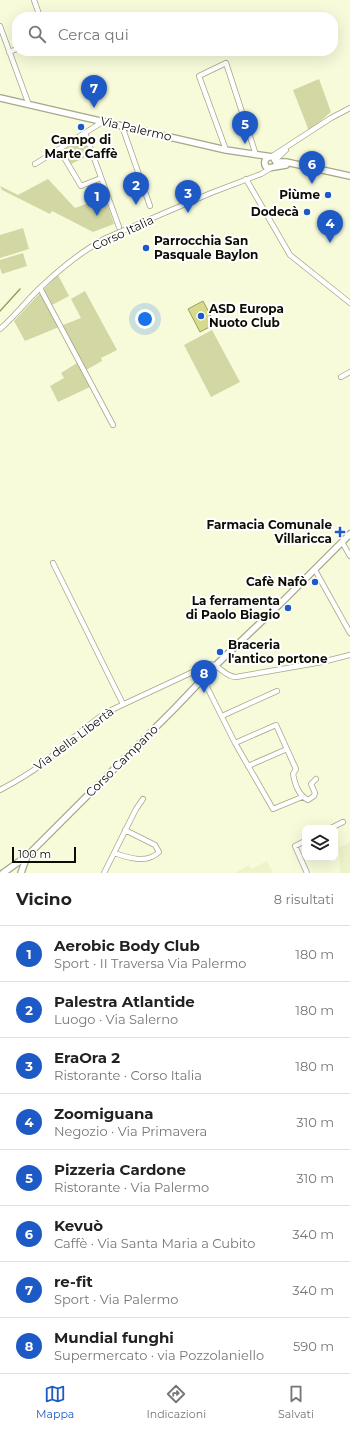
<!DOCTYPE html>
<html lang="it">
<head>
<meta charset="utf-8">
<style>
  :root { --surface:#fff; --page:#f6f6f6; --text:#222; --muted:#767676; --line:#e0e0e0; --accent:#1e5ac6 }
  body { margin:0; font-family:Montserrat,sans-serif; background:var(--page); color:var(--text) }
  .controls { position:absolute; right:12px; bottom:12px; display:grid; overflow:hidden; border-radius:8px; box-shadow:0 4px 16px #0002 }
  .controls button { width:36px; height:36px; display:grid; place-items:center; padding:0; border:0; border-bottom:1px solid var(--line); background:var(--surface); color:var(--text); font:20px sans-serif }
  .scale { position:absolute; left:12px; bottom:10px; width:64px; box-sizing:border-box; padding-left:4px; border:2px solid #0d0d04; border-top:0; font-size:11px; line-height:14px; white-space:nowrap; color:#0d0d04; -webkit-text-stroke:3px #fff; paint-order:stroke }
  .you { position:absolute; left:145px; top:319px; width:14px; height:14px; margin:-10px; border:3px solid #fff; border-radius:50%; background:#1a73e8; box-shadow:0 0 0 6px #1a73e833 }
  .badge { display:grid; place-items:center; width:26px; height:26px; border-radius:50%; background:var(--accent); color:#fff; font-size:13px; font-weight:700 }
  .pin { position:absolute; translate:-50% -33px; filter:drop-shadow(0 1px 2px #0008) }
  .pin::after { content:''; position:absolute; top:21px; width:14px; height:12px; background:inherit; clip-path:polygon(0 0,100% 0,50% 100%) }
  .list { margin:0; padding:0; list-style:none }
  h2 { display:flex; justify-content:space-between; align-items:center; height:52px; margin:0; padding:0 16px; font-size:17px }
  h2 small { font-size:13px; font-weight:400; color:var(--muted) }
  .list li { display:grid; grid-template-columns:26px 1fr auto; gap:12px; align-items:center; box-sizing:border-box; height:56px; padding:0 16px; border-top:1px solid var(--line) }
  .list b { display:block; font-size:15px; white-space:nowrap }
  .list p { margin:0; font-size:13px; white-space:nowrap; color:var(--muted) }
  .list em { font-size:13px; font-style:normal; color:var(--muted) }
  .icon { flex:none; width:22px; height:22px; fill:none; stroke:currentColor; stroke-width:2; stroke-linecap:round; stroke-linejoin:round }
  .map { position:relative; flex:none; width:350px; height:873px; overflow:hidden }
  .search { position:absolute; background:var(--surface); box-shadow:0 4px 16px #0002; left:12px; right:12px; top:12px; height:44px; display:flex; align-items:center; gap:10px; box-sizing:border-box; padding:0 14px; border-radius:16px; color:var(--muted); font-size:15px }
  .sheet { height:500px; background:var(--surface) }
  nav { display:flex; justify-content:space-around; align-items:center; box-sizing:border-box; height:56px; border-top:1px solid var(--line); background:var(--surface); font-size:11px; color:var(--muted) }
  nav a { display:grid; justify-items:center; gap:2px }
  nav .on { color:var(--accent) }
  .map>svg:first-child { display:block }
  .built { fill:#eff3ca }
  .green { fill:#d3d7a3 }
  .water { fill:#d6db8c; stroke:#9a9d63 }
  .lines { fill:none; stroke-linecap:round; stroke-linejoin:round }
  .stream { stroke:#9a9d63; stroke-width:1.5 }
  .minor-casing { stroke:#a4a788; stroke-width:6 }
  .major-casing { stroke:#a4a788; stroke-width:8 }
  .minor { stroke:#fff; stroke-width:4.5 }
  .major { stroke:#fff; stroke-width:5.5 }
  .poi-dot { fill:#1e5ac6; stroke:#fff; stroke-width:1.5 }
  .labels { text-anchor:middle; stroke-width:4; stroke-linejoin:round; paint-order:stroke }
  .street-label { font-size:12px; fill:#0d0d04; stroke:#fff }
  .poi-label { font-size:12px; font-weight:bold; fill:#0d0d04; stroke:#fff; text-anchor:end }
</style>
</head>
<body>
<div class="map">
<svg width="350" height="873" viewBox="0 0 350 873">
  <rect width="100%" height="100%" fill="#f8fbda"/>
  <path class="built" d="M 350,842 L 350,873 L 340,873 L 339,848 Z
    M 267,861 L 273,873 L 235,873 L 249,865 L 251,869 Z"/>
  <path class="green" d="M 319,79 L 331,112 L 309,131 L 293,90 Z
    M 84,138 L 90,155 L 71,164 L 63,150 Z
    M 48,179 L 75,208 L 105,197 L 114,224 L 93,232 L 52,211 L 50,214 L 2,190 L 0,186 L 18,195 Z
    M 23,228 L 29,249 L 0,258 L 0,235 Z
    M 23,253 L 27,266 L 2,274 L 0,268 L 0,260 Z
    M 58,275 L 69,296 L 52,305 L 44,289 Z
    M 85,291 L 117,350 L 101,358 L 102,361 L 86,370 L 63,325 L 81,318 L 71,299 Z
    M 40,293 L 59,327 L 25,341 L 14,321 Z
    M 212,330 L 240,382 L 211,397 L 184,345 Z
    M 77,363 L 90,387 L 58,402 L 50,386 L 64,378 L 61,373 Z"/>
  <path class="water" d="M 203,301 L 215,324 L 200,332 L 188,309 Z"/>
  <g class="lines">
    <path class="stream" d="M 0,311 L 20,289"/>
    <g class="minor-casing">
      <path id="minor" d="M 34,0 L 40,17
        M 0,26 L 29,105
        M 9,52 L 17,49
        M 122,126 L 150,206
        M 85,133 L 119,227
        M 59,149 L 81,186 L 101,178
        M 226,150 L 199,76 L 226,63 L 256,155
        M 271,157 L 331,118 L 350,108
        M 276,159 L 282,154 L 286,150
        M 35,164 L 104,121
        M 246,179 L 290,255 L 350,303
        M 40,288 L 113,425
        M 0,329 C 15,316 27,300 41,287 C 61,268 82,251 106,238 L 211,193 L 261,174 L 271,168
        M 341,377 L 350,372
        M 342,542 L 350,556
        M 53,563 L 123,704
        M 315,570 L 350,633
        M 203,679 L 235,743 L 273,809 L 302,797
        M 222,716 L 277,691
        M 235,743 L 276,725 L 296,769 L 293,774 C 295,784 298,795 308,800 L 314,796 L 315,793 L 311,784 L 316,779
        M 248,766 L 287,749
        M 0,790 C 15,782 29,774 42,764 C 64,747 84,727 107,712 L 210,664 C 221,666 225,677 236,677 L 322,662 L 350,655
        M 331,828 L 343,822
        M 305,841 L 295,846 L 307,873
        M 114,853 C 129,858 147,864 159,852 L 155,845 L 125,830
        M 104,873 L 136,809 L 143,799"/>
    </g>
    <g class="major-casing">
      <path id="major" d="M 0,98 L 226,150 L 273,157 L 276,162
        M 269,157 C 264,159 263,165 268,168 L 286,165
        M 276,162 L 286,162 L 350,176
        M 3,873 L 27,856 L 175,708 L 216,665 L 283,601 L 350,534
        M 21,873 L 27,856"/>
    </g>
    <use href="#minor" class="minor"/>
    <use href="#major" class="major"/>
  </g>
  <g class="poi-dot">
    <circle cx="81" cy="127" r="4"/>
    <circle cx="328" cy="195" r="4"/>
    <circle cx="307" cy="212" r="4"/>
    <circle cx="146" cy="248" r="4"/>
    <circle cx="201" cy="316" r="4"/>
    <path d="M338 526h4v4h4v4h-4v4h-4v-4h-4v-4h4z"/>
    <circle cx="315" cy="582" r="4"/>
    <circle cx="288" cy="608" r="4"/>
    <circle cx="220" cy="652" r="4"/>
  </g>
  <g class="labels">
    <g class="street-label">
      <text transform="translate(136 129) rotate(13)" y="4">Via Palermo</text>
      <text transform="translate(123 233) rotate(-25)" y="4">Corso Italia</text>
      <text transform="translate(74 739) rotate(-37)" y="4">Via della Libertà</text>
      <text transform="translate(122 761) rotate(-45)" y="4">Corso Campano</text>
    </g>
    <g class="poi-label">
      <text x="81" y="144" text-anchor="middle">Campo di<tspan x="81" dy="14">Marte Caffè</tspan></text>
      <text x="320" y="199">Piùme</text>
      <text x="299" y="216">Dodecà</text>
      <text x="154" y="245" text-anchor="start">Parrocchia San<tspan x="154" dy="14">Pasquale Baylon</tspan></text>
      <text x="209" y="313" text-anchor="start">ASD Europa<tspan x="209" dy="14">Nuoto Club</tspan></text>
      <text x="332" y="529">Farmacia Comunale<tspan x="332" dy="14">Villaricca</tspan></text>
      <text x="307" y="586">Cafè Nafò</text>
      <text x="280" y="605">La ferramenta<tspan x="280" dy="14">di Paolo Biagio</tspan></text>
      <text x="228" y="649" text-anchor="start">Braceria<tspan x="228" dy="14">l'antico portone</tspan></text>
    </g>
  </g>
</svg>
<div class="controls">
<button><svg class="icon" aria-label="layers" viewBox="0 0 24 24"><path d="M12 4l9 5-9 5-9-5zM3 14l9 5 9-5"/></svg></button>
</div>
<div class="scale">100 m</div>
<div class="you"></div>
<div class="pin badge" style="left:97px;top:216px">1</div>
<div class="pin badge" style="left:136px;top:205px">2</div>
<div class="pin badge" style="left:188px;top:213px">3</div>
<div class="pin badge" style="left:330px;top:243px">4</div>
<div class="pin badge" style="left:245px;top:144px">5</div>
<div class="pin badge" style="left:312px;top:184px">6</div>
<div class="pin badge" style="left:94px;top:108px">7</div>
<div class="pin badge" style="left:204px;top:693px">8</div>
<div class="search"><svg class="icon" aria-label="search" viewBox="0 0 24 24"><circle cx="10" cy="10" r="6"/><path d="M15 15l6 6"/></svg>Cerca qui</div>
</div>
<section class="sheet">
<h2>Vicino<small>8 risultati</small></h2>
<ul class="list">
<li><span class="badge">1</span><div><b>Aerobic Body Club</b><p>Sport · II Traversa Via Palermo</p></div><em>180 m</em></li>
<li><span class="badge">2</span><div><b>Palestra Atlantide</b><p>Luogo · Via Salerno</p></div><em>180 m</em></li>
<li><span class="badge">3</span><div><b>EraOra 2</b><p>Ristorante · Corso Italia</p></div><em>180 m</em></li>
<li><span class="badge">4</span><div><b>Zoomiguana</b><p>Negozio · Via Primavera</p></div><em>310 m</em></li>
<li><span class="badge">5</span><div><b>Pizzeria Cardone</b><p>Ristorante · Via Palermo</p></div><em>310 m</em></li>
<li><span class="badge">6</span><div><b>Kevuò</b><p>Caffè · Via Santa Maria a Cubito</p></div><em>340 m</em></li>
<li><span class="badge">7</span><div><b>re-fit</b><p>Sport · Via Palermo</p></div><em>340 m</em></li>
<li><span class="badge">8</span><div><b>Mundial funghi</b><p>Supermercato · via Pozzolaniello</p></div><em>590 m</em></li>
</ul>
</section>
<nav>
<a class="on"><svg class="icon" aria-label="map" viewBox="0 0 24 24"><path d="M3 6l6-2 6 2 6-2v14l-6 2-6-2-6 2zM9 4v14M15 6v14"/></svg>Mappa</a>
<a><svg class="icon" aria-label="directions" viewBox="0 0 24 24"><path d="M12 3l9 9-9 9-9-9zM9 14v-3h6M13 9l2 2-2 2"/></svg>Indicazioni</a>
<a><svg class="icon" aria-label="saved" viewBox="0 0 24 24"><path d="M7 4h10v16l-5-4-5 4z"/></svg>Salvati</a>
</nav>
</body>
</html>
